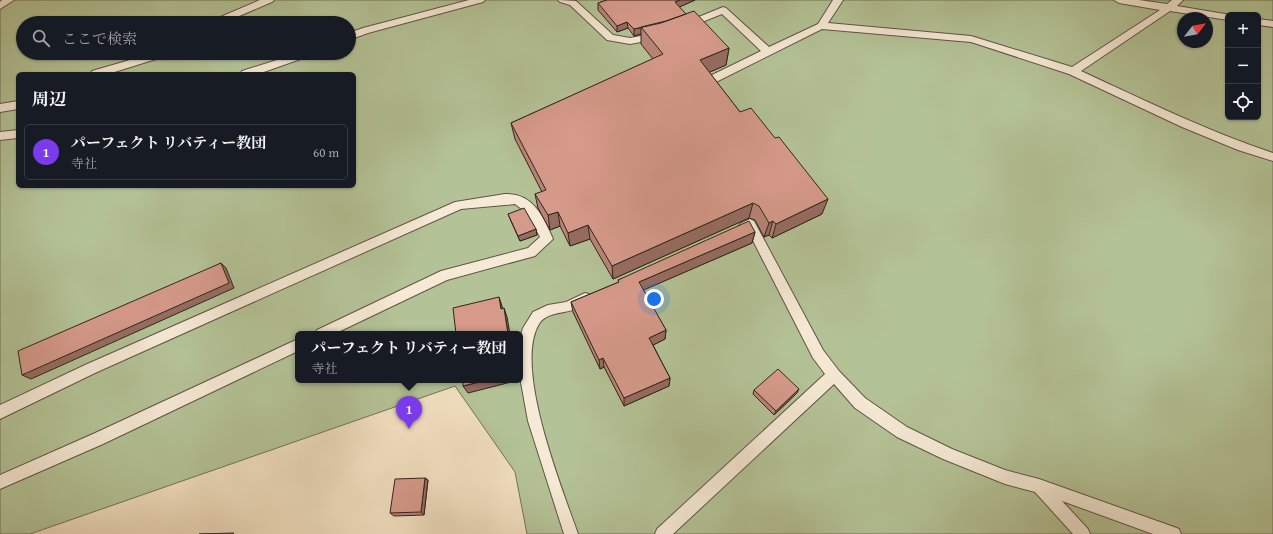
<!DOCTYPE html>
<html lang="ja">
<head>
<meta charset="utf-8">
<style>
  :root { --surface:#171b24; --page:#20242c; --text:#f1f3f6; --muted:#9ea1a6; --line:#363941; --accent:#7c3aed }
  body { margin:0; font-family:"Gentium Book Plus","Noto Serif JP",serif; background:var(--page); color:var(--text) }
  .controls { position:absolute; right:12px; top:12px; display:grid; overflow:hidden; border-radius:6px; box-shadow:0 1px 3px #0004 }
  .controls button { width:36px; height:36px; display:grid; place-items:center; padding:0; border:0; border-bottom:1px solid var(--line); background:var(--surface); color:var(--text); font:20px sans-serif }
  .compass { position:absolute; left:1177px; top:12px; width:36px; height:36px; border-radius:50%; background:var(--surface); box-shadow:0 1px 3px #0004; rotate:59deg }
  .you { position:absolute; left:654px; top:299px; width:14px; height:14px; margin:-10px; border:3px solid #fff; border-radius:50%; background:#1a73e8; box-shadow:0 0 0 6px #1a73e833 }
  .badge { display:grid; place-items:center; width:26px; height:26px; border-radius:50%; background:var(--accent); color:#fff; font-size:13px; font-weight:700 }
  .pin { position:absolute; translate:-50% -33px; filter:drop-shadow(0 1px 2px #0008) }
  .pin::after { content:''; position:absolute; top:21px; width:14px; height:12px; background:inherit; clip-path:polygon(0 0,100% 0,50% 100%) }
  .popup { position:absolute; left:295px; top:331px; width:228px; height:52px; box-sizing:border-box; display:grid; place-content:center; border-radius:6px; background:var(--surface); filter:drop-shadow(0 1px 3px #0005); font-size:13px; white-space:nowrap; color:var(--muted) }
  .popup b { font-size:15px; color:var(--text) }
  .popup::after { content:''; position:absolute; left:50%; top:100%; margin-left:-8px; border:8px solid transparent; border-top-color:var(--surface) }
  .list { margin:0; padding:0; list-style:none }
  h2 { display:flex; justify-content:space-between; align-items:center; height:52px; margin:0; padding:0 16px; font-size:17px }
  h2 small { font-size:13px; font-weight:400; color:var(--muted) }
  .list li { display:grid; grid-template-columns:26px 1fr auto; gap:12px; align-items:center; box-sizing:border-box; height:56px; margin:0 8px 8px; padding:0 8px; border:1px solid var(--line); border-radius:6px }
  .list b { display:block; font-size:15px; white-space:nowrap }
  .list p { margin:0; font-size:13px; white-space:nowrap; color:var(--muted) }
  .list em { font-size:13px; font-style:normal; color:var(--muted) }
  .icon { flex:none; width:22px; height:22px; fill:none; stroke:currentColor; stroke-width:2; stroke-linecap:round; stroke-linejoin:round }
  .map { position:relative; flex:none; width:1273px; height:534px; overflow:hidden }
  .search { position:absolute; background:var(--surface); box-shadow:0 1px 3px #0004; left:16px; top:16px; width:340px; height:44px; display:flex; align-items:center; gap:10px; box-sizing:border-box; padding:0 14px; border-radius:22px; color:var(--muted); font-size:15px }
  .panel { position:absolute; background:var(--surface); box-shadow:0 1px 3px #0004; left:16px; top:72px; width:340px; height:116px; border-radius:6px }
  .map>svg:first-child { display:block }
  .green { fill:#b4c397; stroke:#72745a; fill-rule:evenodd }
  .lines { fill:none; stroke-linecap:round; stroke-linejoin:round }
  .service-casing { stroke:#605446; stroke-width:2 }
  .service { fill:#f6ead6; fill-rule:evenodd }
  .wall { fill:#b88478; stroke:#2f251d }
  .shaded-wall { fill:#966c61; stroke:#2f251d }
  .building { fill:#d69a8b; stroke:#2f251d }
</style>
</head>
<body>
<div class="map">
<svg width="1273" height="534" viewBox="0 0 1273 534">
  <rect width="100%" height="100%" fill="#f1dfc0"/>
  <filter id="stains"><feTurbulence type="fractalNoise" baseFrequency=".005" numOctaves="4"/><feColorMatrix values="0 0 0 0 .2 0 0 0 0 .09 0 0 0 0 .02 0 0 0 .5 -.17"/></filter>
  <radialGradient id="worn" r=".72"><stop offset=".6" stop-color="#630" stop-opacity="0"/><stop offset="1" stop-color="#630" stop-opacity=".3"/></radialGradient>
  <path class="green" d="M 0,0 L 1273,0 L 1273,534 L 527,534 L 515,472 L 455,386 L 30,534 L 0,534 ZM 1228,15 L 1258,15 L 1258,117 L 1228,117 ZM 1183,18 L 1207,18 L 1207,42 L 1183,42 ZM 23,23 L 349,23 L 349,53 L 23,53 ZM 18,74 L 354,74 L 354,186 L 18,186 ZM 298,334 L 520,334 L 520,380 L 298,380 Z"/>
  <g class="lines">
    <g class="service-casing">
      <path id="service" d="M 2,0 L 14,0 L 0,9 L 0,2 Z
        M 260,0 L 274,0 L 272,2 L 223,23 L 209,23 L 211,21 Z
        M 469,0 L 485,0 L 483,2 L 368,33 L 349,40 L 349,33 L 363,28 Z
        M 558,0 L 576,1 L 613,35 L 630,38 L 657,33 L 662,36 L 657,39 L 630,44 L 607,40 L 570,5 L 560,2 Z
        M 833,0 L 843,0 L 828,23 L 971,36 L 1072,67 L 1160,10 L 1119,3 L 1114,0 L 1139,0 L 1167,4 L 1172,0 L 1183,0 L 1177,6 L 1231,15 L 1228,15 L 1228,20 L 1170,11 L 1081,71 C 1144,100 1207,131 1273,153 L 1273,161 L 1238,150 L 1182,127 L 1069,74 L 971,42 L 822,29 L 716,82 L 712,81 L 711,78 L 712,75 L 761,51 L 722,14 L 687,28 L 682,25 L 684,23 L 723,7 L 726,8 L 769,47 L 818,24 Z
        M 1258,19 L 1273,21 L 1273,27 L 1258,25 Z
        M 154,53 L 171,53 L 169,55 L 108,74 L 91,74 L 92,71 Z
        M 299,53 L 314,53 L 312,55 L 258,74 L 241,74 L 242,71 Z
        M 18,101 L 18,109 L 0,112 L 0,104 Z
        M 18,130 L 18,138 L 0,140 L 0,132 Z
        M 505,194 C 533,193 543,216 553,239 L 535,256 L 447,280 L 334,334 L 315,334 L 317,330 L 441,271 L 528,248 L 540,237 L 527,213 L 515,204 L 461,209 L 95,373 L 0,419 L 0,405 L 85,365 L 455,202 Z
        M 750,219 L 754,221 L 823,350 L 839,371 L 865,398 L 907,427 L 952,449 L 1005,470 L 1039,479 L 1174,527 L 1179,529 L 1181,534 L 1153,534 L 1062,501 L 1088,529 L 1090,534 L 1073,534 L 1035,492 L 1005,484 L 943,459 L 897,437 L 855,408 L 834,384 L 673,534 L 655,534 L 657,529 L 825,374 L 813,358 L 748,231 L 740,230 L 738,227 L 740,224 Z
        M 585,293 L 589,294 L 591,298 C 582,317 549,307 539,324 C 513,367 562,488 578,534 L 564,534 L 528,421 L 520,377 L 520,338 L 523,328 L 533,312 L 548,305 L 566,302 Z
        M 298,339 L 298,351 L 103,444 L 0,489 L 0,475 L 93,434 Z"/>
    </g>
    <use href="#service" class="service"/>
  </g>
  <path class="wall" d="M 607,0 L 695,0 L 679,7 L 686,14 L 729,48 L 726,65 L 709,72 L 740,112 L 822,214 L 772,238 L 769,235 L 764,237 L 755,220 L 749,218 L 613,279 L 590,239 L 570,246 L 560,226 L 550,230 L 538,208 L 535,194 L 542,192 L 515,139 L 511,123 L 653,59 L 641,44 L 641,34 L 634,36 L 628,28 L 617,32 L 598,10 L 598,3 Z
    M 508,214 L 536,229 L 537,235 L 520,241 L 510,219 Z
    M 755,232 L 752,243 L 643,290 L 666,330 L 665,339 L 653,345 L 670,378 L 669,386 L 624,406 L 604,367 L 600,369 L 573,312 L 571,302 L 619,282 L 618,280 Z
    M 754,390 L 797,393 L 774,415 L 753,394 Z
    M 425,478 L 428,480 L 424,515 L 394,516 L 390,513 Z"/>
  <path class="shaded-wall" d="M 680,0 L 695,0 L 675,9 L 675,2 Z
    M 627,22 L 628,28 L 617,32 L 617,26 Z
    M 641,28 L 641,34 L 634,36 L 634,29 Z
    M 729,48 L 726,65 L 699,77 L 700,60 Z
    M 828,199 L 822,214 L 772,238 L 776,224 Z
    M 753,203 L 749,218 L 613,279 L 612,266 Z
    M 558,212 L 560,226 L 550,230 L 548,215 Z
    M 773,221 L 769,235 L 764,237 L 769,223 Z
    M 588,225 L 590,239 L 570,246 L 568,233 Z
    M 536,229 L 537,235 L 520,241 L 518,236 Z
    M 755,232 L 752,243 L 639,292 L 639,282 Z
    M 221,263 L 226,268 L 234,288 L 31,379 L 22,375 Z
    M 499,297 L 502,306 L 504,318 L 501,309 Z
    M 504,308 L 507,317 L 510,334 L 508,334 Z
    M 666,330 L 665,339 L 649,347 L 649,338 Z
    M 603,358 L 604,367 L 600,369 L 599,360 Z
    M 670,378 L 669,386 L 624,406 L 624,398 Z
    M 487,380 L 519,380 L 468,393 L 463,386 Z
    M 799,389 L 797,393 L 774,415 L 776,411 Z
    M 425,478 L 428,480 L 424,515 L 421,512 Z"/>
  <path class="building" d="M 607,0 L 680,0 L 675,2 L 686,14 L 661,23 L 634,29 L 627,22 L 617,26 L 598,3 Z
    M 694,11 L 729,48 L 700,60 L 740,112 L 751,108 L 775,138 L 779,137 L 828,199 L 776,224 L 773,221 L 769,223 L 759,206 L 753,203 L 612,266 L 588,225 L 568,233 L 558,212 L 548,215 L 535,194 L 546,190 L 511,123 L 663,54 L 641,27 L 666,21 Z
    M 524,208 L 536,229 L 518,236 L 508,214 Z
    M 749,221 L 755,232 L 639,282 L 666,330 L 649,338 L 670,378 L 624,398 L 603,358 L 599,360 L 571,302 L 619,282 L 618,280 Z
    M 221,263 L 229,283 L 22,375 L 18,351 Z
    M 499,297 L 501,309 L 504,308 L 508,334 L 456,334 L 453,308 Z
    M 778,369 L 799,389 L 776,411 L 754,390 Z
    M 463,380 L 487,380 L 463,386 Z
    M 425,478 L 421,512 L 390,513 L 395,479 Z
    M 234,533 L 233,534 L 199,534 Z"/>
  <rect width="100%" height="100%" filter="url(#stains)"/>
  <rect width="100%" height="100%" fill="url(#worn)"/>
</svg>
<div class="controls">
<button>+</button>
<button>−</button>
<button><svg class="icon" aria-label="locate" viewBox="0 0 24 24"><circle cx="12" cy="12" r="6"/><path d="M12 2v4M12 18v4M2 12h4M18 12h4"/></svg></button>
</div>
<svg class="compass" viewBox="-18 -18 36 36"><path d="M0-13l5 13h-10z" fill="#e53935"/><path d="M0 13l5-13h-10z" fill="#9ea1a6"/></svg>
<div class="you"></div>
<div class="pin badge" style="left:409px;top:429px">1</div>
<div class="popup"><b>パーフェクト リバティー教団</b>寺社</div>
<div class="search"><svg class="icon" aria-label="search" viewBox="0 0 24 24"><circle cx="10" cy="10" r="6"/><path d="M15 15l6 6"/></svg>ここで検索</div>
<section class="panel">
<h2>周辺<small></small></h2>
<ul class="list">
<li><span class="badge">1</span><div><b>パーフェクト リバティー教団</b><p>寺社</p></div><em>60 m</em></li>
</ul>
</section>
</div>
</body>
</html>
